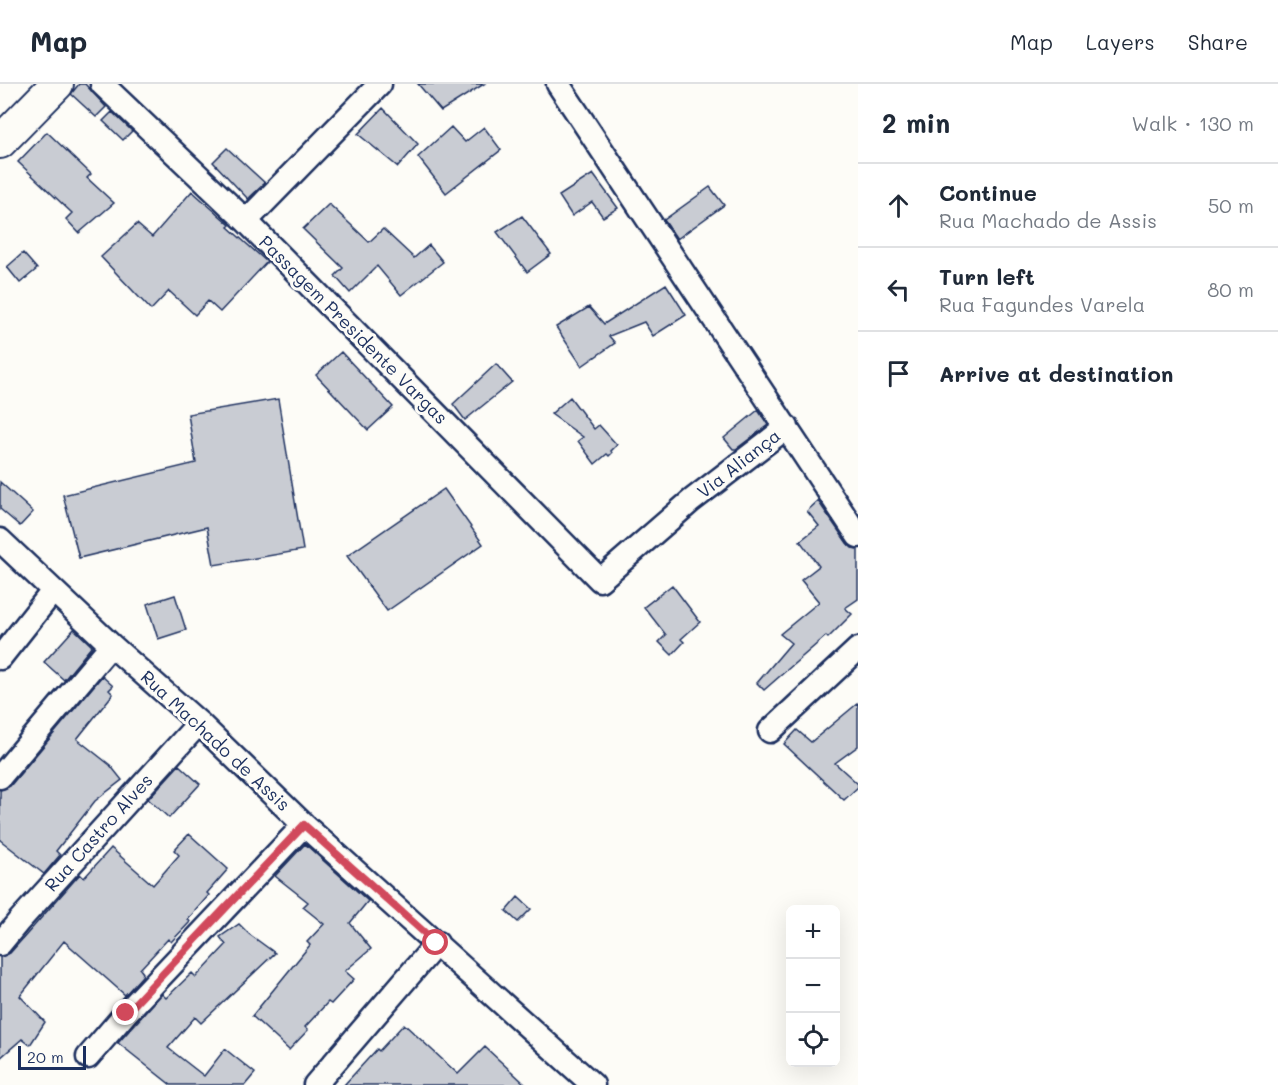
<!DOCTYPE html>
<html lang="en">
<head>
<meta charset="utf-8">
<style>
  :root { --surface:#fff; --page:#f6f6f7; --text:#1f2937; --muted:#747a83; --line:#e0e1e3 }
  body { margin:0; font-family:Mali,sans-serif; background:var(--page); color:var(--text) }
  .controls { position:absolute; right:18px; bottom:18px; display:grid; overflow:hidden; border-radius:9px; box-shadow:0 6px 24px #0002 }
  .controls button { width:54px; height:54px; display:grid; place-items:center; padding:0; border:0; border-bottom:2px solid var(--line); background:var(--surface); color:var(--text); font:30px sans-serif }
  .scale { position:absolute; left:18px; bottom:15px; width:68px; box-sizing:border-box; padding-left:6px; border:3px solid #1b2f5e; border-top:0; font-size:16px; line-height:21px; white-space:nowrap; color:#1b2f5e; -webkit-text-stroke:4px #fdfcf7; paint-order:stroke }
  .stop { position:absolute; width:18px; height:18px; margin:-14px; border:4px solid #d1495b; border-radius:50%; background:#fff }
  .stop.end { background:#d1495b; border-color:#fff; box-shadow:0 2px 6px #0008 }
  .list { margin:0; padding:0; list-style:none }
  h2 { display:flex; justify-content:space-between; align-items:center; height:78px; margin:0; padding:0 24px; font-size:26px }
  h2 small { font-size:20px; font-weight:400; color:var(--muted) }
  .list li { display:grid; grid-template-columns:39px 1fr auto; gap:18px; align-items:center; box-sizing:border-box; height:84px; padding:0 24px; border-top:2px solid var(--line) }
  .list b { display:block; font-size:22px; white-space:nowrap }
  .list p { margin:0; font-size:20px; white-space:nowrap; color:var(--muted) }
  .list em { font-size:20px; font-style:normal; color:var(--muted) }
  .icon { flex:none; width:33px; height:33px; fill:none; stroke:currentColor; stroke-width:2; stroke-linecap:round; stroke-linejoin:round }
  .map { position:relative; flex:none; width:858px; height:1001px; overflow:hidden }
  header { display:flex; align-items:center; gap:36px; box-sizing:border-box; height:84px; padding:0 30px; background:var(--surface); border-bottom:2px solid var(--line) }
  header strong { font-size:28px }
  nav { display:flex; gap:33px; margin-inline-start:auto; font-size:21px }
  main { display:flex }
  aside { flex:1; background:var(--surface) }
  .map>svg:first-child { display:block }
  .building { fill:#c9ccd3; stroke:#1b2f5e; stroke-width:1.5 }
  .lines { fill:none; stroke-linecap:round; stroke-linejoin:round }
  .street-casing { stroke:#1b2f5e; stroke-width:27 }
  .secondary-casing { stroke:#1b2f5e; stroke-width:36 }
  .street { stroke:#fdfcf7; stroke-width:22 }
  .secondary { stroke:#fdfcf7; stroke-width:32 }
  .route { stroke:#d1495b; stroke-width:8 }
  .labels { text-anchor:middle; stroke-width:6; stroke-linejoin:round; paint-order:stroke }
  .street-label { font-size:18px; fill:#1b2f5e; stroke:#fdfcf7 }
</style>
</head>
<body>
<header>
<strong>Map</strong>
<nav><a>Map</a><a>Layers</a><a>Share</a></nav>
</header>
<main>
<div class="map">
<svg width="858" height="1001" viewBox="0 0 858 1001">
  <rect width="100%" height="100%" fill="#fdfcf7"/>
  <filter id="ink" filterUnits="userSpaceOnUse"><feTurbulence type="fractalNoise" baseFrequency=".0167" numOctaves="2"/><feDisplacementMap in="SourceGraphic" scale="12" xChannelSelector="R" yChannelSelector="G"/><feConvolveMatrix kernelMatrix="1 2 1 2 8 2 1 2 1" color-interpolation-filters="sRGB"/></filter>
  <g filter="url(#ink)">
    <path class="building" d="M 79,0 L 85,0 L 106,23 L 96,33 L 71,10 Z
      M 418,0 L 484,0 L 441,27 Z
      M 383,24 L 418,60 L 398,83 L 358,50 Z
      M 112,28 L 132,47 L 123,56 L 103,37 Z
      M 451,43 L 465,58 L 484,43 L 501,66 L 446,109 L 418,73 Z
      M 47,48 L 91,90 L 87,94 L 114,119 L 79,149 L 66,135 L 72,129 L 18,78 Z
      M 227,64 L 265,99 L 248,115 L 213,78 Z
      M 593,90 L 618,124 L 603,133 L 592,118 L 572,132 L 559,112 Z
      M 710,103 L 724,121 L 677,155 L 664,136 Z
      M 192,107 L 230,141 L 228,143 L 267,178 L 220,228 L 208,217 L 195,231 L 169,207 L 151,226 L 101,173 L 137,140 L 152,153 Z
      M 329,120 L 369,158 L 383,145 L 414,174 L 429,161 L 443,178 L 401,211 L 377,182 L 350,209 L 335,192 L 343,184 L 303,145 Z
      M 522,132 L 551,170 L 527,188 L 497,148 Z
      M 23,169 L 37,185 L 20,199 L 7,183 Z
      M 666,200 L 686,231 L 653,252 L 644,238 L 609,252 L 615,259 L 582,282 L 556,243 L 589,223 L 604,240 Z
      M 341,268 L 393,323 L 368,346 L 316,291 Z
      M 496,280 L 512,298 L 465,336 L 453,320 Z
      M 570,313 L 594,345 L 599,341 L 617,361 L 611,367 L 612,369 L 609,372 L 607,370 L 595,380 L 578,357 L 583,353 L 551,330 Z
      M 278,315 L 303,466 L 214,481 L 207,443 L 79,474 L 63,411 L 196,379 L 188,330 Z
      M 758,326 L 768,341 L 736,365 L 733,365 L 724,354 Z
      M 0,398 L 33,428 L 20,442 L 0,425 Z
      M 444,405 L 483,460 L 387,527 L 347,472 Z
      M 818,417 L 847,459 L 852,464 L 858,465 L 858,515 L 845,524 L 852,530 L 828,554 L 826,552 L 764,606 L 757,599 L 791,559 L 780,550 L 819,518 L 801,496 L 819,482 L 800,457 L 819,442 L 807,427 Z
      M 672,501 L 700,538 L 681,555 L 684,558 L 672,571 L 659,558 L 666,551 L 644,523 Z
      M 175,511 L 186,546 L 158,555 L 147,520 Z
      M 74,545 L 92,562 L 64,596 L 44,578 Z
      M 102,592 L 113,602 L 109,606 L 113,610 L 77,655 L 110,681 L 122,696 L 95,717 L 56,767 L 60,771 L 44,790 L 0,756 L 0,706 L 10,702 Z
      M 858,619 L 858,662 L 835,679 L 858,700 L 858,703 L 844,716 L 784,660 L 797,646 L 811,658 Z
      M 179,681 L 200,700 L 169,734 L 148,715 Z
      M 189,750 L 228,785 L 207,809 L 209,811 L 188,835 L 190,838 L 171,858 L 168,855 L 140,885 L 143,889 L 142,892 L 125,911 L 64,857 L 20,912 L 45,938 L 30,961 L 22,955 L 0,974 L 0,873 L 10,869 L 80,790 L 84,794 L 111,764 L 153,801 L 179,771 L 174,766 Z
      M 305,760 L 368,817 L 350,839 L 371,865 L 345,887 L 354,895 L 331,920 L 328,918 L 305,943 L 308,946 L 289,966 L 252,932 L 310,861 L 307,858 L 324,840 L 303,823 L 308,818 L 275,792 Z
      M 518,813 L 531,825 L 518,838 L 506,827 Z
      M 239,840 L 249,850 L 275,869 L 201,939 L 195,933 L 168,964 L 204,992 L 225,965 L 255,989 L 245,1001 L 171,1001 L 118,959 L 162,910 L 166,914 L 192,889 L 196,893 L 226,861 L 220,853 Z
      M 404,940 L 458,990 L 485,963 L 526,1001 L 344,1001 L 377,965 L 379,967 Z"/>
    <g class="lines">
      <g class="street-casing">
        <path id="street" d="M 102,0 L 246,137 L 600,496 L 691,417 L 787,343
          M 558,0 L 858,452
          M 246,137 L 380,0
          M 0,456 L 111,561 L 199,639 L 304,741 L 593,1001
          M 0,574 L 53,507
          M 770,647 L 858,565
          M 0,693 L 111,561
          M 0,860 L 19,837 L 199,639
          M 88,973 L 126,929 L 304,741
          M 315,1001 L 437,859"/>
      </g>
      <g class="secondary-casing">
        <path id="secondary" d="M 0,58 L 57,0"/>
      </g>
      <use href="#street" class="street"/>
      <use href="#secondary" class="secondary"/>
    </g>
  </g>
  <g class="lines" filter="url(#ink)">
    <path class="route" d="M 126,929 L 304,741 L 436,859"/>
  </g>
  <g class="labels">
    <g class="street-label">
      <text transform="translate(353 246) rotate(45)" y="6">Passagem Presidente Vargas</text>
      <text transform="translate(739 380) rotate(-38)" y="6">Via Aliança</text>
      <text transform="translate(215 657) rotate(43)" y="6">Rua Machado de Assis</text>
      <text transform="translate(99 749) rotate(-48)" y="6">Rua Castro Alves</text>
    </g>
  </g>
</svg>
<div class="controls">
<button>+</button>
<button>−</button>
<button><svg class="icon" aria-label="locate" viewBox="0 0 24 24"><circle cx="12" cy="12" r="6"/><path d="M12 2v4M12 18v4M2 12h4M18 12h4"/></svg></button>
</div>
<div class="scale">20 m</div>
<div class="stop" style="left:436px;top:859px"></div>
<div class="stop end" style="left:126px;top:929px"></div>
</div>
<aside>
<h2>2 min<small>Walk · 130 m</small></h2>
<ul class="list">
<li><svg class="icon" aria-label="ahead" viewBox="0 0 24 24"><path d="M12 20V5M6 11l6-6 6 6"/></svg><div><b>Continue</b><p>Rua Machado de Assis</p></div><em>50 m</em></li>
<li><svg class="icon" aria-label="left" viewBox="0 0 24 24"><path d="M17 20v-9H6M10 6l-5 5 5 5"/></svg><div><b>Turn left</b><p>Rua Fagundes Varela</p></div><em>80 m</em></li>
<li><svg class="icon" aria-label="arrive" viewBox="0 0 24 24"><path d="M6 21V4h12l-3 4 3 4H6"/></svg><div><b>Arrive at destination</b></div></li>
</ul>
</aside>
</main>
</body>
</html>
